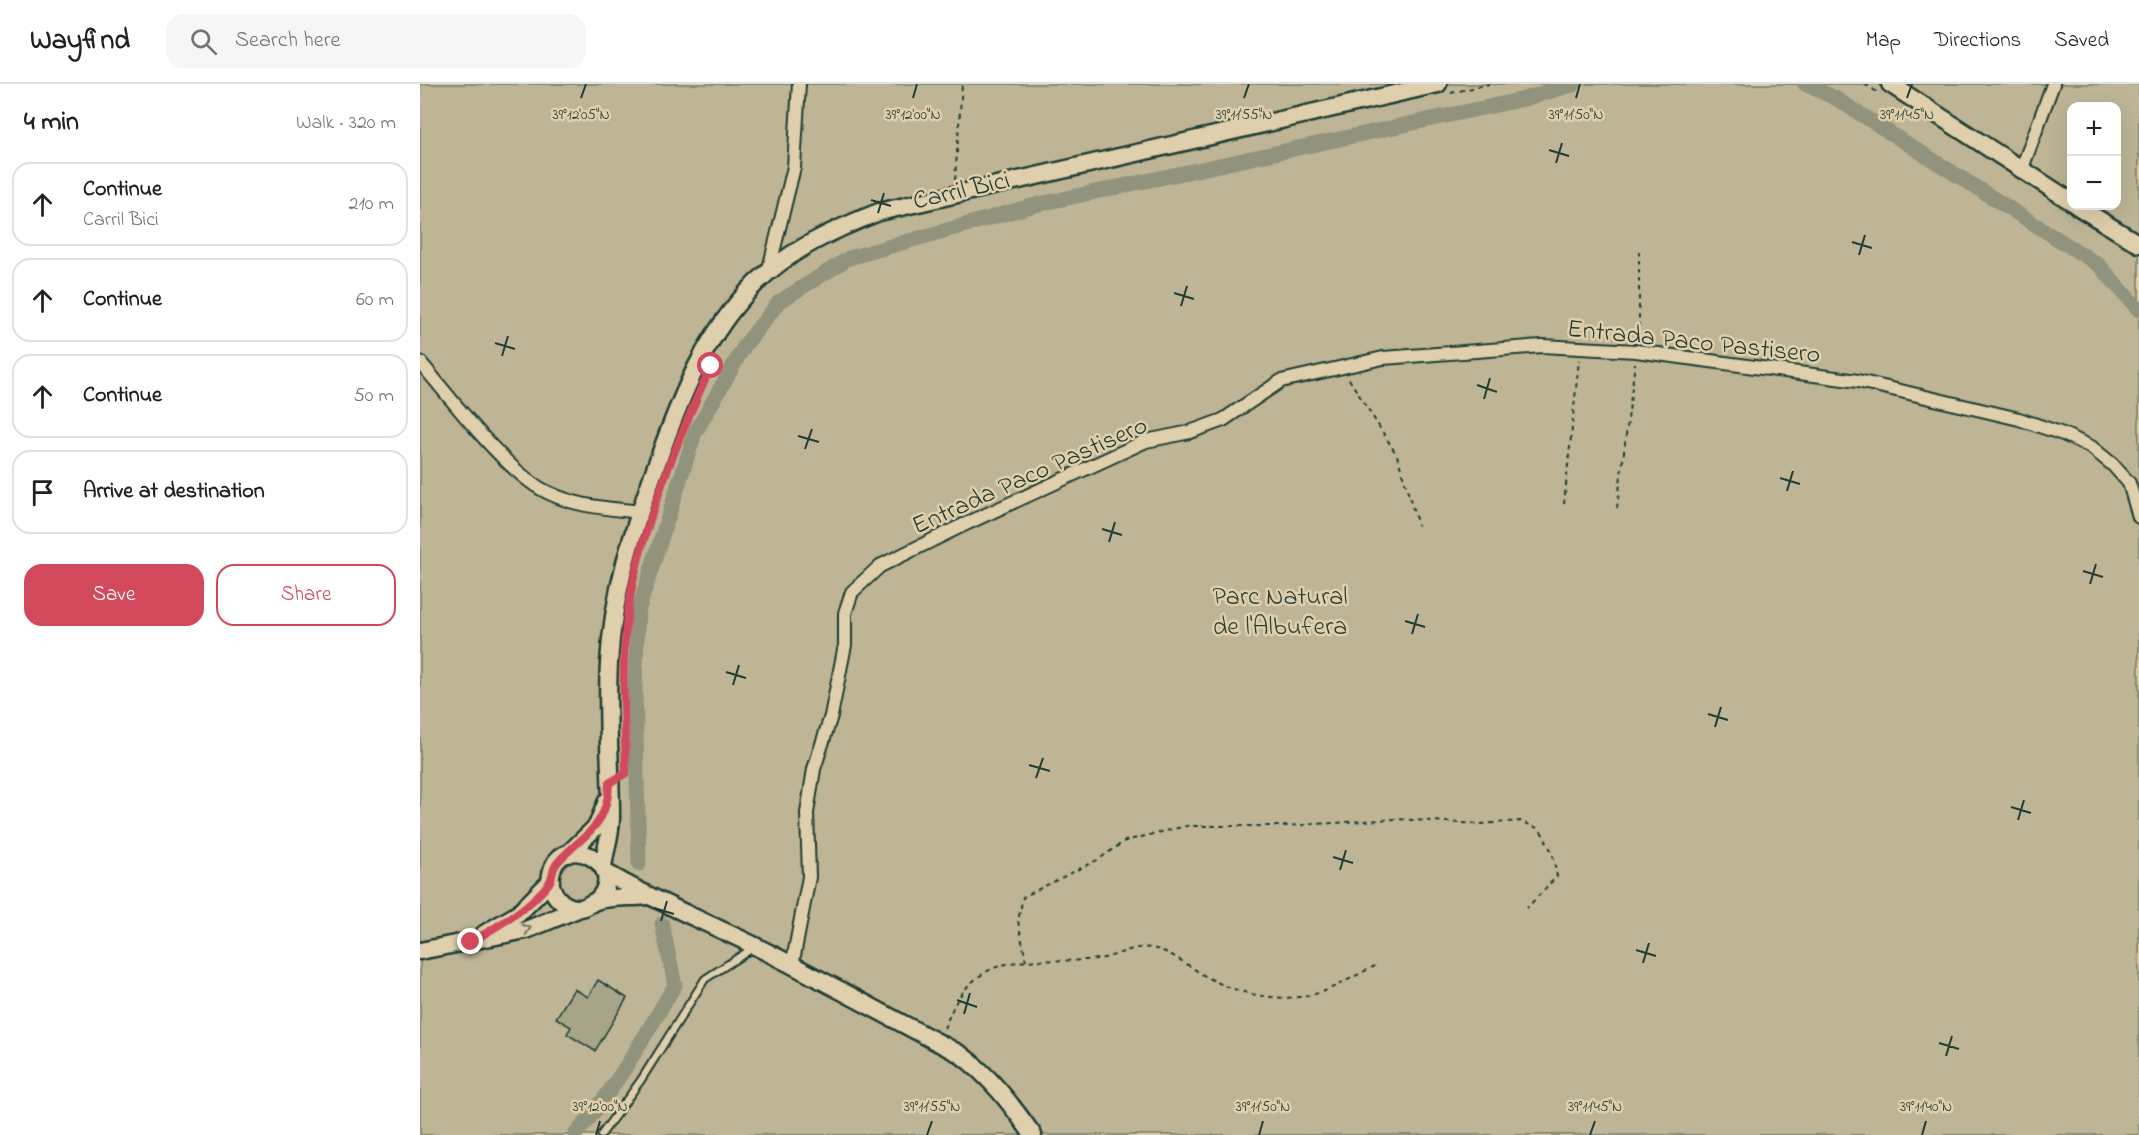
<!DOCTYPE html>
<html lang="en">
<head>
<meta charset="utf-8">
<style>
  :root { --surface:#fff; --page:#f6f6f6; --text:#202124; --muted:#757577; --line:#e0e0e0; --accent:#d1495b }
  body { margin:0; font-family:"Indie Flower",sans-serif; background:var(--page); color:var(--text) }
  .controls { position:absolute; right:18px; top:18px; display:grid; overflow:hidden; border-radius:12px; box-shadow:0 6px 24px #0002 }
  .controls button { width:54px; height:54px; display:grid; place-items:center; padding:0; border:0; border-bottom:2px solid var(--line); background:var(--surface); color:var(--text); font:30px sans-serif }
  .stop { position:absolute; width:18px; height:18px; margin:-14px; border:4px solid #d1495b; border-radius:50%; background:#fff }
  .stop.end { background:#d1495b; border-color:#fff; box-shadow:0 2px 6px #0008 }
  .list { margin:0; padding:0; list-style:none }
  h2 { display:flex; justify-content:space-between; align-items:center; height:78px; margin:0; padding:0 24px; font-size:26px }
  h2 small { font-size:20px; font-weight:400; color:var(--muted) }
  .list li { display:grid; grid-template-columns:39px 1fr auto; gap:18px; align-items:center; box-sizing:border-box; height:84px; margin:0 12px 12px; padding:0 12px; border:2px solid var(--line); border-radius:18px }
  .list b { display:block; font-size:22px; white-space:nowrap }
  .list p { margin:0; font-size:20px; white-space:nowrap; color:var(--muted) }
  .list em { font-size:20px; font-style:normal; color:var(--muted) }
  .actions { display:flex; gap:12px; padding:18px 24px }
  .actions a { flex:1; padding:14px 0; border:2px solid var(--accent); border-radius:18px; text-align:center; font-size:21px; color:var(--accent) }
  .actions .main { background:var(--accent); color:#fff }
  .icon { flex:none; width:33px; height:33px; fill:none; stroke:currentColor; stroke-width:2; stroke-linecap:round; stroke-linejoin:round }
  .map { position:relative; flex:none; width:1719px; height:1051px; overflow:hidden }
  header { display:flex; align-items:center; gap:36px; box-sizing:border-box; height:84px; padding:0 30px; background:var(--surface); border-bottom:2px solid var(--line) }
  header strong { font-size:28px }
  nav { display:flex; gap:33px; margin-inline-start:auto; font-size:21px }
  .search { width:420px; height:54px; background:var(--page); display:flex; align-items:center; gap:15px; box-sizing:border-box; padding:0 21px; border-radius:18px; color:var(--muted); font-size:22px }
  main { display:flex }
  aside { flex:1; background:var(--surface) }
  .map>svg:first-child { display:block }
  .green { fill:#bdb596; stroke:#6e7965; stroke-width:1.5; fill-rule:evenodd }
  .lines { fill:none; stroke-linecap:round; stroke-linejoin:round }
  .canal { stroke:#91937b; stroke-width:15 }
  .building { fill:#a7a489; stroke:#1f3d34; stroke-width:1.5 }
  .lane-casing { stroke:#1f3d34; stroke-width:10 }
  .street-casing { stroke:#1f3d34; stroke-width:16 }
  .secondary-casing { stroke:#1f3d34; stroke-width:21 }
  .path { stroke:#1f3d34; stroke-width:2; stroke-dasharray:4.5 4.5; stroke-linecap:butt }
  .lane { stroke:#e0cfac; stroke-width:6 }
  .street { stroke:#e0cfac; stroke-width:12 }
  .secondary { stroke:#e0cfac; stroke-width:16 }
  .oneway { stroke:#767f6a }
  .route { stroke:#d1495b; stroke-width:8 }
  .ticks { fill:none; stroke:#1f3d34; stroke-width:2 }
  .labels { text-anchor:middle; stroke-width:5; stroke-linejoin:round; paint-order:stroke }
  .street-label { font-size:26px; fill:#1f3d34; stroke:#e0cfac }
  .park-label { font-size:26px; fill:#274339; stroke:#e0cfac }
  .ticks-label { font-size:15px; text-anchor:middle; fill:#1f3d34; stroke:#e0cfac; stroke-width:5; stroke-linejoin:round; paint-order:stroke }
</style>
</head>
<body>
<header>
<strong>Wayfind</strong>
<div class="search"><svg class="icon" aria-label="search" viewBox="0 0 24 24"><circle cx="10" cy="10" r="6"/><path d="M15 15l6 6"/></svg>Search here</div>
<nav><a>Map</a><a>Directions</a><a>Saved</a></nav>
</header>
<main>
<aside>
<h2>4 min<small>Walk · 320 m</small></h2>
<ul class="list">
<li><svg class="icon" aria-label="ahead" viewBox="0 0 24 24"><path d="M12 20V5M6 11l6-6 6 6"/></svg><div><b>Continue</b><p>Carril Bici</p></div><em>210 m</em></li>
<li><svg class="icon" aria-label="ahead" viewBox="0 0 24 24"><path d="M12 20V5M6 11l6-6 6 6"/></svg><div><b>Continue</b></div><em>60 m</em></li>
<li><svg class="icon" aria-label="ahead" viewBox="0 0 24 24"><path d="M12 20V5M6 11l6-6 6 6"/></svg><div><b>Continue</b></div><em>50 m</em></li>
<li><svg class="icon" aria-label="arrive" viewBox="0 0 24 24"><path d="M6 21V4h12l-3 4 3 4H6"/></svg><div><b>Arrive at destination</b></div></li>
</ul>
<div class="actions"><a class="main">Save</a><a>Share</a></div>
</aside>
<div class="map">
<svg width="1719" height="1051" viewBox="0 0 1719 1051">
  <rect width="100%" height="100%" fill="#e0cfac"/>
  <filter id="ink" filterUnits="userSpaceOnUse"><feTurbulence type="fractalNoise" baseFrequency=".0167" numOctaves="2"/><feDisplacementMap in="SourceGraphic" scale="12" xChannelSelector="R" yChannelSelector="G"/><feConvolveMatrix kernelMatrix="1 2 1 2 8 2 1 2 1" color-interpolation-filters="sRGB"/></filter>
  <g filter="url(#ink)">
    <path class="green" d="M 0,0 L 1719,0 L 1719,1051 L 0,1051 ZM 1652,22 L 1696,22 L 1696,122 L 1652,122 Z"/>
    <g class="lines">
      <path class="canal" d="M 1385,0 L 1415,14 L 1679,181 L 1719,226
        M 219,780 L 215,605 L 218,527 L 275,349 L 325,261 L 359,218 L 429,174 L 615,121 L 1104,15 L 1155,0
        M 155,1051 C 195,1006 224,953 255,901 L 242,840"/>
    </g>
    <path class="building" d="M 178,896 L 207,914 L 175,967 L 147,950 L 151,943 L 136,934 L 154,905 L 168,913 Z"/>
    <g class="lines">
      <g class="lane-casing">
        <path id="lane" d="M 181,1051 L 221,996 L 285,895 L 333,864"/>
      </g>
      <g class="street-casing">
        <path id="street" d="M 1601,87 L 1633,0
          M 348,189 L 374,83 L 379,0
          M 0,278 C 30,313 88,391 129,409 C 158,423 188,424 219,428
          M 372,882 L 389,793 L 387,729 L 394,685 L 411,632 L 425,561 L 425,529 L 432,508 L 460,482 L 537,444 L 726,357 L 770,348 L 803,336 L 861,297 L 963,274 L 1122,262 L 1216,267 L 1438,297 L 1599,335 L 1643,350 L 1671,363 L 1693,381 L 1709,399 L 1719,433"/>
      </g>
      <g class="secondary-casing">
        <path id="secondary" d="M 1470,0 L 1652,118
          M 1657,122 L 1719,160
          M 148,770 L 177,742 L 187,717
          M 183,783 C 185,767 191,749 191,734 C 191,682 186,631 189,579 C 193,508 212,449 236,382 C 260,315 284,251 335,200 C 369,166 415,145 459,128 L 1018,0
          M 185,788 C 232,816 284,837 333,861 C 403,896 471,934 540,970 C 571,993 591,1020 613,1051
          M 176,817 C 213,782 141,743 131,790 C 128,808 142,825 160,824 C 166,824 170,819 176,817 C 191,812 211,814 227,812
          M 64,850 L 98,830 L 131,797
          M 0,867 L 106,846 L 160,824"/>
      </g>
      <path class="path" d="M 1445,0 L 1457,8
        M 1031,9 L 1069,0
        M 535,96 L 542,0
        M 1219,167 L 1219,256
        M 929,295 L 977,371 L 998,442
        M 1144,420 L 1159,276
        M 1197,424 L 1215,279
        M 606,877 L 598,837 L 603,813 L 679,775 L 705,757 L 766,742 L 864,742 L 976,735 L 1061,740 L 1100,737 L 1120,745 L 1132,768 L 1137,792 L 1107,824
        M 524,944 C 529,934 533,921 540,912 C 575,863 626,881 678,875 C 696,873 712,861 731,864 C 752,867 769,883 787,893 C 821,912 865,920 902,908 C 920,901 938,890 955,882"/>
      <use href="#lane" class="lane"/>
      <use href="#street" class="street"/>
      <use href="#secondary" class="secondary"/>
    </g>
    <defs><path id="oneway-chevron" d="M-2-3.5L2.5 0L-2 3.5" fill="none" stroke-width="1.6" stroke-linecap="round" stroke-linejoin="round" transform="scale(1.5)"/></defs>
    <use class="oneway" href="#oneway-chevron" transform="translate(107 845) rotate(-17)"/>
  </g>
  <g class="lines" filter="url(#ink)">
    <path class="route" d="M 51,858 C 79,841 109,825 129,799 C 133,793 132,784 138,778 C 163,750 188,744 189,699 L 206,689 C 205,633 200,575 209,519 C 222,442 259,353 291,282"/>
  </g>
  <path class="ticks" d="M 161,14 L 166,0M 493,14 L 497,0M 824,14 L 829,0M 1156,14 L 1160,0M 1487,14 L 1492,0M 1129,66 L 1149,72M 1136,79 L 1142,59M 451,116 L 471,122M 458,129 L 464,109M 1432,158 L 1452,164M 1439,171 L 1445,151M 754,209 L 774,215M 761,222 L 767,202M 75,259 L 95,265M 82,272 L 88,252M 1057,301 L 1077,308M 1064,315 L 1070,294M 378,352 L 399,358M 385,365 L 392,345M 1360,394 L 1380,400M 1367,407 L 1373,387M 682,445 L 702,451M 689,458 L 695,438M 1663,487 L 1683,493M 1670,500 L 1676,480M 985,537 L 1005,543M 992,550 L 998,530M 306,588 L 326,594M 313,601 L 319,581M 1288,630 L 1308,636M 1295,643 L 1301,623M 609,681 L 630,687M 616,694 L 623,674M 1591,723 L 1611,729M 1598,736 L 1604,716M 913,773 L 933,779M 920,786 L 926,766M 234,824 L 254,830M 241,837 L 247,817M 1216,866 L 1236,872M 1223,879 L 1229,859M 537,916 L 557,923M 544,930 L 550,909M 1519,959 L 1539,965M 1526,972 L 1532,952M 176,1051 L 180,1037M 507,1051 L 512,1037M 839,1051 L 843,1037M 1170,1051 L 1175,1037M 1502,1051 L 1506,1037"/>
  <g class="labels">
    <g class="street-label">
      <text transform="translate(541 105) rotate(-13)" y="9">Carril Bici</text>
      <text transform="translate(1274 256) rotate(6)" y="9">Entrada Paco Pastisero</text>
      <text transform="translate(609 390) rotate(-24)" y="9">Entrada Paco Pastisero</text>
    </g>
    <g class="park-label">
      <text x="860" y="520">Parc Natural<tspan x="860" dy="30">de l'Albufera</tspan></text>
    </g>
  </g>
  <g class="ticks-label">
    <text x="161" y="35">39°12'05"N</text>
    <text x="493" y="35">39°12'00"N</text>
    <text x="824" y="35">39°11'55"N</text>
    <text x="1156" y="35">39°11'50"N</text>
    <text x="1487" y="35">39°11'45"N</text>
    <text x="180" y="1027">39°12'00"N</text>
    <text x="512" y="1027">39°11'55"N</text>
    <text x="843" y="1027">39°11'50"N</text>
    <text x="1175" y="1027">39°11'45"N</text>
    <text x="1506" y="1027">39°11'40"N</text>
  </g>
</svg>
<div class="controls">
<button>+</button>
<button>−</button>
</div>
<div class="stop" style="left:291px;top:282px"></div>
<div class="stop end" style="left:51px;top:858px"></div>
</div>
</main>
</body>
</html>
